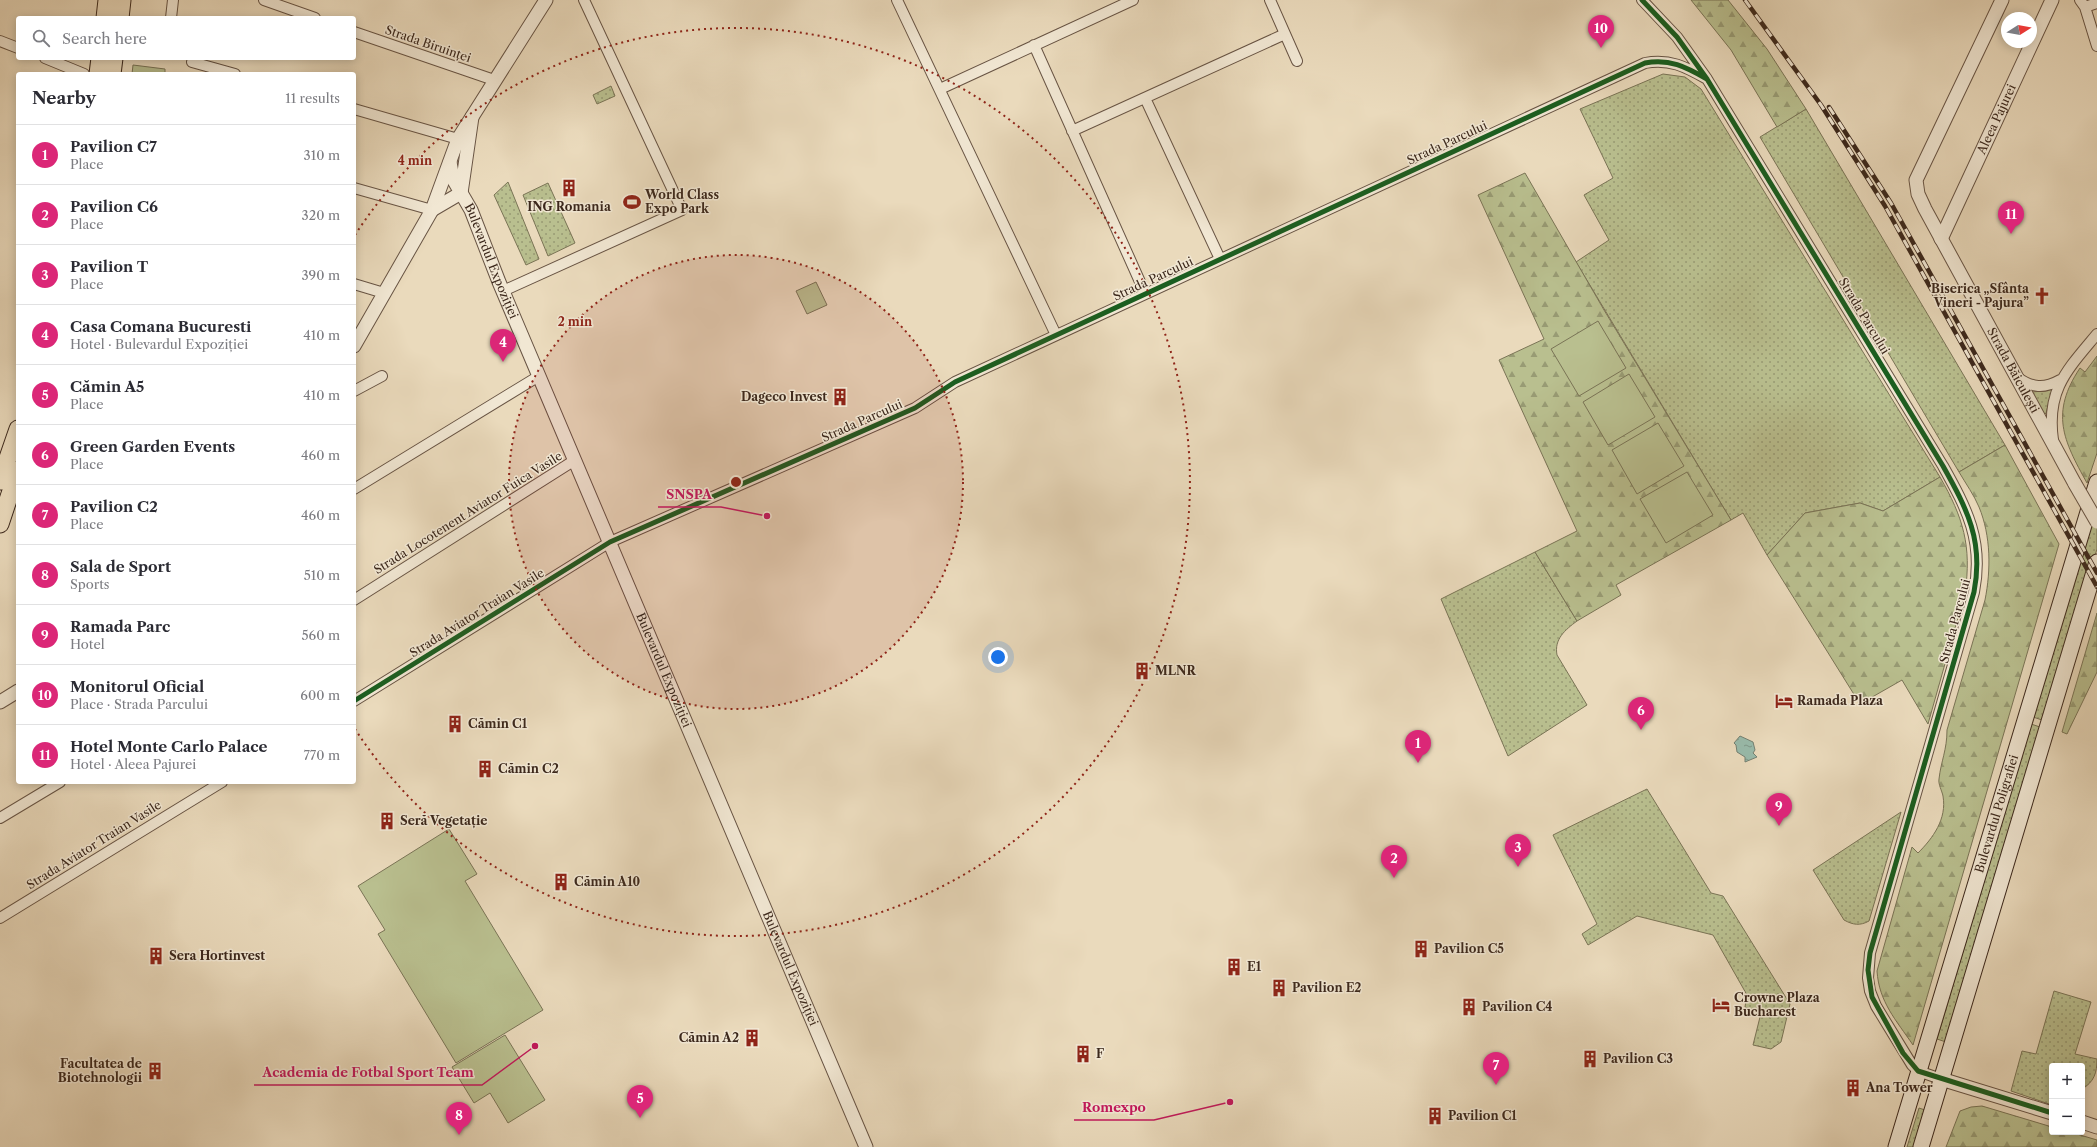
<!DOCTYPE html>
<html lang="en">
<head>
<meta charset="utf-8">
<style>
  :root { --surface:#fff; --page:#f2f2f3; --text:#2b2b33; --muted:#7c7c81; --line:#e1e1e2; --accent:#db2777 }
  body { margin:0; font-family:"Libre Caslon Text",serif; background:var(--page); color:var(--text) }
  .controls { position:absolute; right:12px; bottom:12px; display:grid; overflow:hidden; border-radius:4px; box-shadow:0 2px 10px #0003 }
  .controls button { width:36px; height:36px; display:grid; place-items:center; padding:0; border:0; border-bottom:1px solid var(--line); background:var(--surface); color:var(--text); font:20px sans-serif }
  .compass { position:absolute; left:2001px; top:12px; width:36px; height:36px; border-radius:50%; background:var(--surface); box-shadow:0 2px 10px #0003; rotate:79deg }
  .you { position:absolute; left:998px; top:657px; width:14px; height:14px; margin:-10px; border:3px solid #fff; border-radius:50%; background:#1a73e8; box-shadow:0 0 0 6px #1a73e833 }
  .badge { display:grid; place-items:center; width:26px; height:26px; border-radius:50%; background:var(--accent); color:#fff; font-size:13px; font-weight:700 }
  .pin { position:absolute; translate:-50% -33px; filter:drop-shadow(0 1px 2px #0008) }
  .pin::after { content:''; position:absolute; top:21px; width:14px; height:12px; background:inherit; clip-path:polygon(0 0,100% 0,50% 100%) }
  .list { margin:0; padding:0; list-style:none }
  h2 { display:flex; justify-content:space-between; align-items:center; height:52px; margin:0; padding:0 16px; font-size:17px }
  h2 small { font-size:13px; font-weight:400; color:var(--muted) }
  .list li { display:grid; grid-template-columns:26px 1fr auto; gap:12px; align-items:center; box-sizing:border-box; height:60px; padding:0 16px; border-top:1px solid var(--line) }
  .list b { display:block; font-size:15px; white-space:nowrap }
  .list p { margin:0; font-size:13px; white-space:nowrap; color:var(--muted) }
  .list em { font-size:13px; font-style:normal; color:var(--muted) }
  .icon { flex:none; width:22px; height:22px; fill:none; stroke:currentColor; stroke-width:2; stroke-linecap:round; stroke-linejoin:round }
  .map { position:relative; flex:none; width:2097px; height:1147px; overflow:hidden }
  .search { position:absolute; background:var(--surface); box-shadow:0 2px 10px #0003; left:16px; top:16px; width:340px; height:44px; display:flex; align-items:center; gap:10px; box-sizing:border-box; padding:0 14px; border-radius:4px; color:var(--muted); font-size:15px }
  .panel { position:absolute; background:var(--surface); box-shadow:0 2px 10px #0003; left:16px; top:72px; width:340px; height:712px; border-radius:4px }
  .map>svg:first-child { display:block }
  .grass { fill:url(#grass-dots); stroke:#7a7456 }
  .forest { fill:url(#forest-firs); stroke:#7a7456 }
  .park { fill:#b9bf8f; stroke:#7a7456 }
  .water { fill:url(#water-ripples); stroke:#748072 }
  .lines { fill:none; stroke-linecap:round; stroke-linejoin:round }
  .minor-casing { stroke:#685444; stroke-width:12 }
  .tertiary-casing { stroke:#685444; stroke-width:15 }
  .secondary-casing { stroke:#3c281c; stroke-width:17 }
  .primary-casing { stroke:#3c281c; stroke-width:19 }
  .minor { stroke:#f1e7d3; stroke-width:10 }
  .tertiary { stroke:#f1e7d3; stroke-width:13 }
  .secondary { stroke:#f1e7d3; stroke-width:15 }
  .primary { stroke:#eadabc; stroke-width:17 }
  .rail-casing { stroke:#3c281c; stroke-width:4.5 }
  .rail { stroke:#f1e7d3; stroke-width:3; stroke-dasharray:9; stroke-linecap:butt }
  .tertiary-bridge-casing { stroke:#685444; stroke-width:15; stroke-linecap:butt }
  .tertiary-bridge { stroke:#f1e7d3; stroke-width:13 }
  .cycleway-casing { stroke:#f1e7d3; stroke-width:8 }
  .cycleway { stroke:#1b5e20; stroke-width:5 }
  .ring { fill:none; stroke:#8f2418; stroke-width:2; stroke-dasharray:2 4 }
  .labels { text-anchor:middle; stroke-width:3; stroke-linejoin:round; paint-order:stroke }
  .street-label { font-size:12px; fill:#3c281c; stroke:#f1e7d3 }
  .poi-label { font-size:12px; font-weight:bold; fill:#3c281c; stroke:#f1e7d3; text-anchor:start }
  .centre { fill:#8f2418; stroke:#f1e7d3; stroke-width:2 }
  .ring-label { font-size:12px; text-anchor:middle; font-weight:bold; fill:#8f2418; stroke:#f1e7d3; stroke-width:3; stroke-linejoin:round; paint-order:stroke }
  .leader { fill:none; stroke:#c2185b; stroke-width:1.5 }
  .callout-dot { fill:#c2185b; stroke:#f1e7d3; stroke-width:1.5 }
  .callout-label { font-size:13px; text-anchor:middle; font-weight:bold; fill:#c2185b; stroke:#f1e7d3; stroke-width:3; stroke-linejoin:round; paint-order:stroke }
</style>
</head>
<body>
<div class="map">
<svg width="2097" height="1147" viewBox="0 0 2097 1147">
  <defs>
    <pattern id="grass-dots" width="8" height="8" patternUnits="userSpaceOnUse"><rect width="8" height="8" fill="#b9bf8f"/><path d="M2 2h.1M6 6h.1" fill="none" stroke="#989b74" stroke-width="1.8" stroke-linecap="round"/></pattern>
    <pattern id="forest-firs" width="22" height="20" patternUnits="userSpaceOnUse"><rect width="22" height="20" fill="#b9bf8f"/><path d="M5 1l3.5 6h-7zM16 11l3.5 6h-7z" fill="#989b74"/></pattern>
    <pattern id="water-ripples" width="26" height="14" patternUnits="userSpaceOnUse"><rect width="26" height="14" fill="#99bbab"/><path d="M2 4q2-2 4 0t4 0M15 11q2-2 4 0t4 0" fill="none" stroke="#7e988a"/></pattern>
  </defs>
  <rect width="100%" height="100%" fill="#eadabc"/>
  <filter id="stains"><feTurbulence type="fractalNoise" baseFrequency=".005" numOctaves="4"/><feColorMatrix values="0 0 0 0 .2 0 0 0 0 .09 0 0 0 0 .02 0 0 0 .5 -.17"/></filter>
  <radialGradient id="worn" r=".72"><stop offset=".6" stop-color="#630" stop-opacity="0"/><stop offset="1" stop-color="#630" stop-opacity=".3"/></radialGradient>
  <path class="grass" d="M 1663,74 L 1685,77 L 1701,89 L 1940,477 L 1883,511 L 1860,503 L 1805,513 L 1767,555 L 1743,513 L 1731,520 L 1576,262 L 1609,240 L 1584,195 L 1613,178 L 1580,109 Z
    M 611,86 L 615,96 L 597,104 L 593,95 Z
    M 1806,109 L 2005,445 L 1959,472 L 1760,137 Z
    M 508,182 L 539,259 L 526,265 L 494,195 Z
    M 548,183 L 575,243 L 548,256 L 523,195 Z
    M 2053,387 L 2046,413 L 2044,415 L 2031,392 L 2044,391 Z
    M 2097,500 L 2097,549 L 2045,721 L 2033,717 Z
    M 1535,552 L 1577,621 C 1565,630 1554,639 1557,655 L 1587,705 L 1508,756 L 1441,599 Z
    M 2031,724 L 2043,728 L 1949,1043 L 1937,1039 Z
    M 1647,789 L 1711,893 L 1723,896 L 1790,1004 L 1781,1042 L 1771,1049 L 1753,1045 L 1761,1013 L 1745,1007 L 1747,995 L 1713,935 L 1637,916 L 1588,945 L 1582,934 L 1597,924 L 1553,835 Z
    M 1901,812 L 1869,921 C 1860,926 1853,925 1844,920 L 1813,870 Z
    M 2054,991 L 2091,1002 L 2075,1054 L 2097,1059 C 2097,1073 2094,1082 2082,1089 L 2082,1066 L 2052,1066 L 2052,1105 L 2011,1091 L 2022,1051 L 2036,1054 Z
    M 1919,1108 L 1925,1110 L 1914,1147 L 1907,1147 Z"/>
  <path class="forest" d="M 1691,0 L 1728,0 L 1767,49 L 1806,109 L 1777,127 L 1731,50 Z
    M 1525,173 L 1604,310 L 1731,520 L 1616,585 L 1621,595 L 1577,621 L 1535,552 L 1577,531 L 1499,360 L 1544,339 L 1478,195 Z
    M 2097,356 L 2097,453 L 2087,483 C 2063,440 2050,413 2080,368 L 2085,372 Z
    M 2005,445 L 2059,544 L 1913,1045 C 1896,1020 1879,1002 1877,971 L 1912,847 L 1918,853 C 1933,838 1947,819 1943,796 C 1942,791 1938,784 1939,779 C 1941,761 1947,750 1947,730 L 1985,600 C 1991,570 1991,536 1979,507 C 1974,495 1966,484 1959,472 Z
    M 1940,477 C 1963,517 1972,546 1965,593 L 1928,724 L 1902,680 L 1860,704 L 1767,555 L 1805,513 L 1860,503 L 1883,511 Z
    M 2097,613 L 2097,672 L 2067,734 L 2062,732 Z
    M 1982,1106 L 2052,1127 L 2052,1132 L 2070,1132 L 2097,1140 L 2097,1147 L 1946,1147 L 1960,1111 L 1971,1107 Z"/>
  <path class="park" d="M 133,65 L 165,69 L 165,74 L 132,74 Z
    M 816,282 L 827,305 L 807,314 L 796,291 Z
    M 1598,321 L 1626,368 L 1579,396 L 1551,349 Z
    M 1629,374 L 1655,417 L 1608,445 L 1583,402 Z
    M 1658,423 L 1684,466 L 1637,494 L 1612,450 Z
    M 1687,472 L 1713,515 L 1666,543 L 1640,499 Z
    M 449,829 L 477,874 L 465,881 L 543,1010 L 456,1063 L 378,934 L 385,930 L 358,886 Z
    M 505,1035 L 545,1100 L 508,1123 L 490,1093 L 474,1103 L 452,1067 Z"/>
  <path class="water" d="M 1740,736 L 1753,742 L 1755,750 L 1753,753 L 1757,757 L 1745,762 L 1745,757 L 1737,752 L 1736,745 L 1734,743 Z"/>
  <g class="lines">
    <g class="minor-casing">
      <path id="minor" d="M 264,0 L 315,18
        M 897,0 L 1056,335
        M 1270,0 L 1297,61
        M 1642,0 L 1677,37 L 1707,79 L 1943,466 C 1967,509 1984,541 1974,592 L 1870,953 L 1868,978 L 1870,991 L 1876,1006 L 1912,1065 L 1918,1071 L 1941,1079
        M 2080,0 L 2085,7 L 2097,3
        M 2085,7 L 2097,46
        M 171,18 L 173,0
        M 354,32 L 494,80
        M 0,41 L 18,48
        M 1034,45 L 1145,293
        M 45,58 L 84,74
        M 192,62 L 235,74
        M 940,89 L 1133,0
        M 1145,98 L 1220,259
        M 354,109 L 458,139
        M 1072,131 L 1285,34
        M 354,188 L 432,210
        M 354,284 L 384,293
        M 503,291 L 682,210 L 584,0
        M 2017,377 C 2032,388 2044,389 2060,380
        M 354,391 L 382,376
        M 2053,440 C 2046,390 2067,370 2097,334
        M 354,489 L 539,376
        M 354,600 L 575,460
        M 354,701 L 610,542 L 915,408 L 955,382 L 1645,63 C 1669,58 1686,67 1707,79
        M 0,818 L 60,782
        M 0,918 L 222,782"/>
    </g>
    <g class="tertiary-casing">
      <g id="tertiary">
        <path id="s1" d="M 2002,0 L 1916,180 L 1918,194 L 1925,209 L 2075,484"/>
        <path id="s2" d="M 450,162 L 453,179 L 471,210 L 499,282 L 866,1147"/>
        <path d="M 432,210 L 461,193 L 472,117"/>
        <path id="s3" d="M 1941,239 L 2052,0"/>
        <path d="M 354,346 L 432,210 L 458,139 L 546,0"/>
        <path d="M 0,702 L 18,691"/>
        <path d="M 1941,1079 L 2052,1113"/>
        <path d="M 2082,1122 L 2097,1127"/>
      </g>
    </g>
    <g class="secondary-casing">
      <g id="secondary">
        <path id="s4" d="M 1896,1147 L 2097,482"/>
        <path d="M 1921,1147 L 2097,562"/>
      </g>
    </g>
    <g class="primary-casing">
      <path id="primary" d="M 105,18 L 107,0
        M 120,18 L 122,0
        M 98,74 L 100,58
        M 112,74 L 114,58
        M 0,481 L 18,429
        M 0,524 L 18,470"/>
    </g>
    <use href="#minor" class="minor"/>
    <use href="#tertiary" class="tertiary"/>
    <use href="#secondary" class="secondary"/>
    <use href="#primary" class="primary"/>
    <g class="rail-casing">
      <path id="rail" d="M 1745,0 L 1821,105 L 1885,206 L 2097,587
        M 1829,107 L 1891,203 L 2097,573"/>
    </g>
    <use href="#rail" class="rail"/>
    <g class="tertiary-bridge-casing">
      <path id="tertiary-bridge" d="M 2075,484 L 2097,522"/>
    </g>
    <use href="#tertiary-bridge" class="tertiary-bridge"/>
    <g class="cycleway-casing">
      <path id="cycleway" d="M 1642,0 L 1677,37 L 1707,79 L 1943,466 C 1967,509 1984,541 1974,592 L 1870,953 L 1868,970 L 1872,997 L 1903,1053 L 1918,1071 L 2052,1113
        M 354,701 L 610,542 L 915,408 L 955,382 L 1645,63 C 1669,58 1686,67 1707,79"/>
    </g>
    <use href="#cycleway" class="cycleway"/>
  </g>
  <circle cx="736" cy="482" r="227" fill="#8f2418" fill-opacity=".12"/>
  <g class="ring">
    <circle cx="736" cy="482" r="227"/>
    <path d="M355 235A454 454 0 1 1 355 729"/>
  </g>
  <defs>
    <g id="building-bare" transform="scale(1.38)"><path d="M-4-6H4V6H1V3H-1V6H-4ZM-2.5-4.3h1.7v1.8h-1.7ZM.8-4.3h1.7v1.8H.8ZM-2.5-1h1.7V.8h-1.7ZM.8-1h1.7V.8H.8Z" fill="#8f2418" stroke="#f1e7d3" stroke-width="2.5" paint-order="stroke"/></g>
    <g id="stadium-bare" transform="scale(1.38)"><path d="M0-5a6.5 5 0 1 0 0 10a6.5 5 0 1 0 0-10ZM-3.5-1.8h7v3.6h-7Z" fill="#8f2418" stroke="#f1e7d3" stroke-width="2.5" paint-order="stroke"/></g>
    <g id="church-bare" transform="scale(1.38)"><path d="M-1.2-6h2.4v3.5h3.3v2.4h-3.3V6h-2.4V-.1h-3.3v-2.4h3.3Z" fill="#8f2418" stroke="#f1e7d3" stroke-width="2.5" paint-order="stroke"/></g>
    <g id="hotel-bare" transform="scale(1.38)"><path d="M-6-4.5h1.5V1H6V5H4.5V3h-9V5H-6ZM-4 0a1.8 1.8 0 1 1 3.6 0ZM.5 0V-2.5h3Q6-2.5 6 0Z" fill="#8f2418" stroke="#f1e7d3" stroke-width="2.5" paint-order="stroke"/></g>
  </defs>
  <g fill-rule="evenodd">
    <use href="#building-bare" x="569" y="188"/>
    <use href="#stadium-bare" x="632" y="202"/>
    <use href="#church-bare" x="2042" y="296"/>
    <use href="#building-bare" x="840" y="397"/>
    <use href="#building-bare" x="1142" y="671"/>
    <use href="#hotel-bare" x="1784" y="701"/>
    <use href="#building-bare" x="455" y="724"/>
    <use href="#building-bare" x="485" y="769"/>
    <use href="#building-bare" x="387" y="821"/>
    <use href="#building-bare" x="561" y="882"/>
    <use href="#building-bare" x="1421" y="949"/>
    <use href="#building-bare" x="156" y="956"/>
    <use href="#building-bare" x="1234" y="967"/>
    <use href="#building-bare" x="1279" y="988"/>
    <use href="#hotel-bare" x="1721" y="1005"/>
    <use href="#building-bare" x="1469" y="1007"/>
    <use href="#building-bare" x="752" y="1038"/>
    <use href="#building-bare" x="1083" y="1054"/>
    <use href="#building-bare" x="1590" y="1059"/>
    <use href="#building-bare" x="155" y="1071"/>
    <use href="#building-bare" x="1853" y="1088"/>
    <use href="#building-bare" x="1435" y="1116"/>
  </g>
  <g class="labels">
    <g class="street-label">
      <text transform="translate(428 44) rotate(19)" y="4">Strada Biruinței</text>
      <text dy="4" stroke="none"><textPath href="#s3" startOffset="132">Aleea Pajurei</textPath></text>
      <text transform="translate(1447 143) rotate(-25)" y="4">Strada Parcului</text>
      <text dy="4" stroke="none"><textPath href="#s2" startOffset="108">Bulevardul Expoziției</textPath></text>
      <text transform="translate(1153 279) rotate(-25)" y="4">Strada Parcului</text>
      <text transform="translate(1864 316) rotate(59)" y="4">Strada Parcului</text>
      <text dy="4" stroke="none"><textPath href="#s1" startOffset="414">Strada Băiculești</textPath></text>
      <text transform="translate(862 421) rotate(-24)" y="4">Strada Parcului</text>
      <text transform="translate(468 513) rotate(-32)" y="4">Strada Locotenent Aviator Fuica Vasile</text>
      <text transform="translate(477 613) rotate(-32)" y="4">Strada Aviator Traian Vasile</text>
      <text transform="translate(1955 621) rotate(-75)" y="4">Strada Parcului</text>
      <text dy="4" stroke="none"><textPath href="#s2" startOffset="552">Bulevardul Expoziției</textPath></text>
      <text dy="4" stroke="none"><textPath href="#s4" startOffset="348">Bulevardul Poligrafiei</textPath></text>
      <text transform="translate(94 845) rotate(-32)" y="4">Strada Aviator Traian Vasile</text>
      <text dy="4" stroke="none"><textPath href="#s2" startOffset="876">Bulevardul Expoziției</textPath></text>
    </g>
    <g class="poi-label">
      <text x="645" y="199">World Class<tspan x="645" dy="14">Expo Park</tspan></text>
      <text x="569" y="211" text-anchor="middle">ING Romania</text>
      <text x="2029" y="293" text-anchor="end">Biserica „Sfânta<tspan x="2029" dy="14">Vineri - Pajura”</tspan></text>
      <text x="827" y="401" text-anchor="end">Dageco Invest</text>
      <text x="1155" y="675">MLNR</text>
      <text x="1797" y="705">Ramada Plaza</text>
      <text x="468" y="728">Cămin C1</text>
      <text x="498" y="773">Cămin C2</text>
      <text x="400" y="825">Seră Vegetație</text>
      <text x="574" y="886">Cămin A10</text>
      <text x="1434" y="953">Pavilion C5</text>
      <text x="169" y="960">Sera Hortinvest</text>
      <text x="1247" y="971">E1</text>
      <text x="1292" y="992">Pavilion E2</text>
      <text x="1734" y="1002">Crowne Plaza<tspan x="1734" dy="14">Bucharest</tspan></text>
      <text x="1482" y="1011">Pavilion C4</text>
      <text x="739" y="1042" text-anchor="end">Cămin A2</text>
      <text x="1096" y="1058">F</text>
      <text x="1603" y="1063">Pavilion C3</text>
      <text x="142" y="1068" text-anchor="end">Facultatea de<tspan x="142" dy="14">Biotehnologii</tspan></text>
      <text x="1866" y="1092">Ana Tower</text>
      <text x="1448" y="1120">Pavilion C1</text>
    </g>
  </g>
  <circle cx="736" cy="482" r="6" class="centre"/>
  <g class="ring-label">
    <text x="415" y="165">4 min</text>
    <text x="575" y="326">2 min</text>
  </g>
  <path class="leader" d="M767 516L721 507H658M535 1046L482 1085H254M1230 1102L1154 1120H1074"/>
  <g class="callout-dot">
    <circle cx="767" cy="516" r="4"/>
    <circle cx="535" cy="1046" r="4"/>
    <circle cx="1230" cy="1102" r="4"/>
  </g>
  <g class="callout-label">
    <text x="689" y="499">SNSPA</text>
    <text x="368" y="1077">Academia de Fotbal Sport Team</text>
    <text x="1114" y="1112">Romexpo</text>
  </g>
  <rect width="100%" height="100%" filter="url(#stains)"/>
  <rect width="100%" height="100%" fill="url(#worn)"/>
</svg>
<div class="controls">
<button>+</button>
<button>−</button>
</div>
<svg class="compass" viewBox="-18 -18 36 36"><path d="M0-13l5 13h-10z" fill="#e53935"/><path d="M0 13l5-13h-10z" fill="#7c7c81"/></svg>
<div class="you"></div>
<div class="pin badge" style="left:1418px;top:763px">1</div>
<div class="pin badge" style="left:1394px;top:878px">2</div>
<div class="pin badge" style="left:1518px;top:867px">3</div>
<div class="pin badge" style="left:503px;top:362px">4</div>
<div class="pin badge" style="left:640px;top:1118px">5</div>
<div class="pin badge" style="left:1641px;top:730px">6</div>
<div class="pin badge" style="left:1496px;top:1085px">7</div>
<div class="pin badge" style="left:459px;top:1135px">8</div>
<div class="pin badge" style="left:1779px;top:826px">9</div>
<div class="pin badge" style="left:1601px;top:48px">10</div>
<div class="pin badge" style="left:2011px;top:234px">11</div>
<div class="search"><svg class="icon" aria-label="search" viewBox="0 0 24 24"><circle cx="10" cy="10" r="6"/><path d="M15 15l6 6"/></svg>Search here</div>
<section class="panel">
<h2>Nearby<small>11 results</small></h2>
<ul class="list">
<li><span class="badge">1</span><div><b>Pavilion C7</b><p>Place</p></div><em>310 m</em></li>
<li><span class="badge">2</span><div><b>Pavilion C6</b><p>Place</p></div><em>320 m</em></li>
<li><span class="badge">3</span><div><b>Pavilion T</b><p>Place</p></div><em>390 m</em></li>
<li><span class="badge">4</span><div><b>Casa Comana Bucuresti</b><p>Hotel · Bulevardul Expoziției</p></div><em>410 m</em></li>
<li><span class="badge">5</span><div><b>Cămin A5</b><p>Place</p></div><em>410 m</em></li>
<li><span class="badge">6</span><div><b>Green Garden Events</b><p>Place</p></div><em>460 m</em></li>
<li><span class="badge">7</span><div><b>Pavilion C2</b><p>Place</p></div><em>460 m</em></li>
<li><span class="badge">8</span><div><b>Sala de Sport</b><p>Sports</p></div><em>510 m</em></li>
<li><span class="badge">9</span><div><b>Ramada Parc</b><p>Hotel</p></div><em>560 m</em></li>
<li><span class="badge">10</span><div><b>Monitorul Oficial</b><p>Place · Strada Parcului</p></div><em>600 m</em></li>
<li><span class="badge">11</span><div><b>Hotel Monte Carlo Palace</b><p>Hotel · Aleea Pajurei</p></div><em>770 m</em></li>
</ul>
</section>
</div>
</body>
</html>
